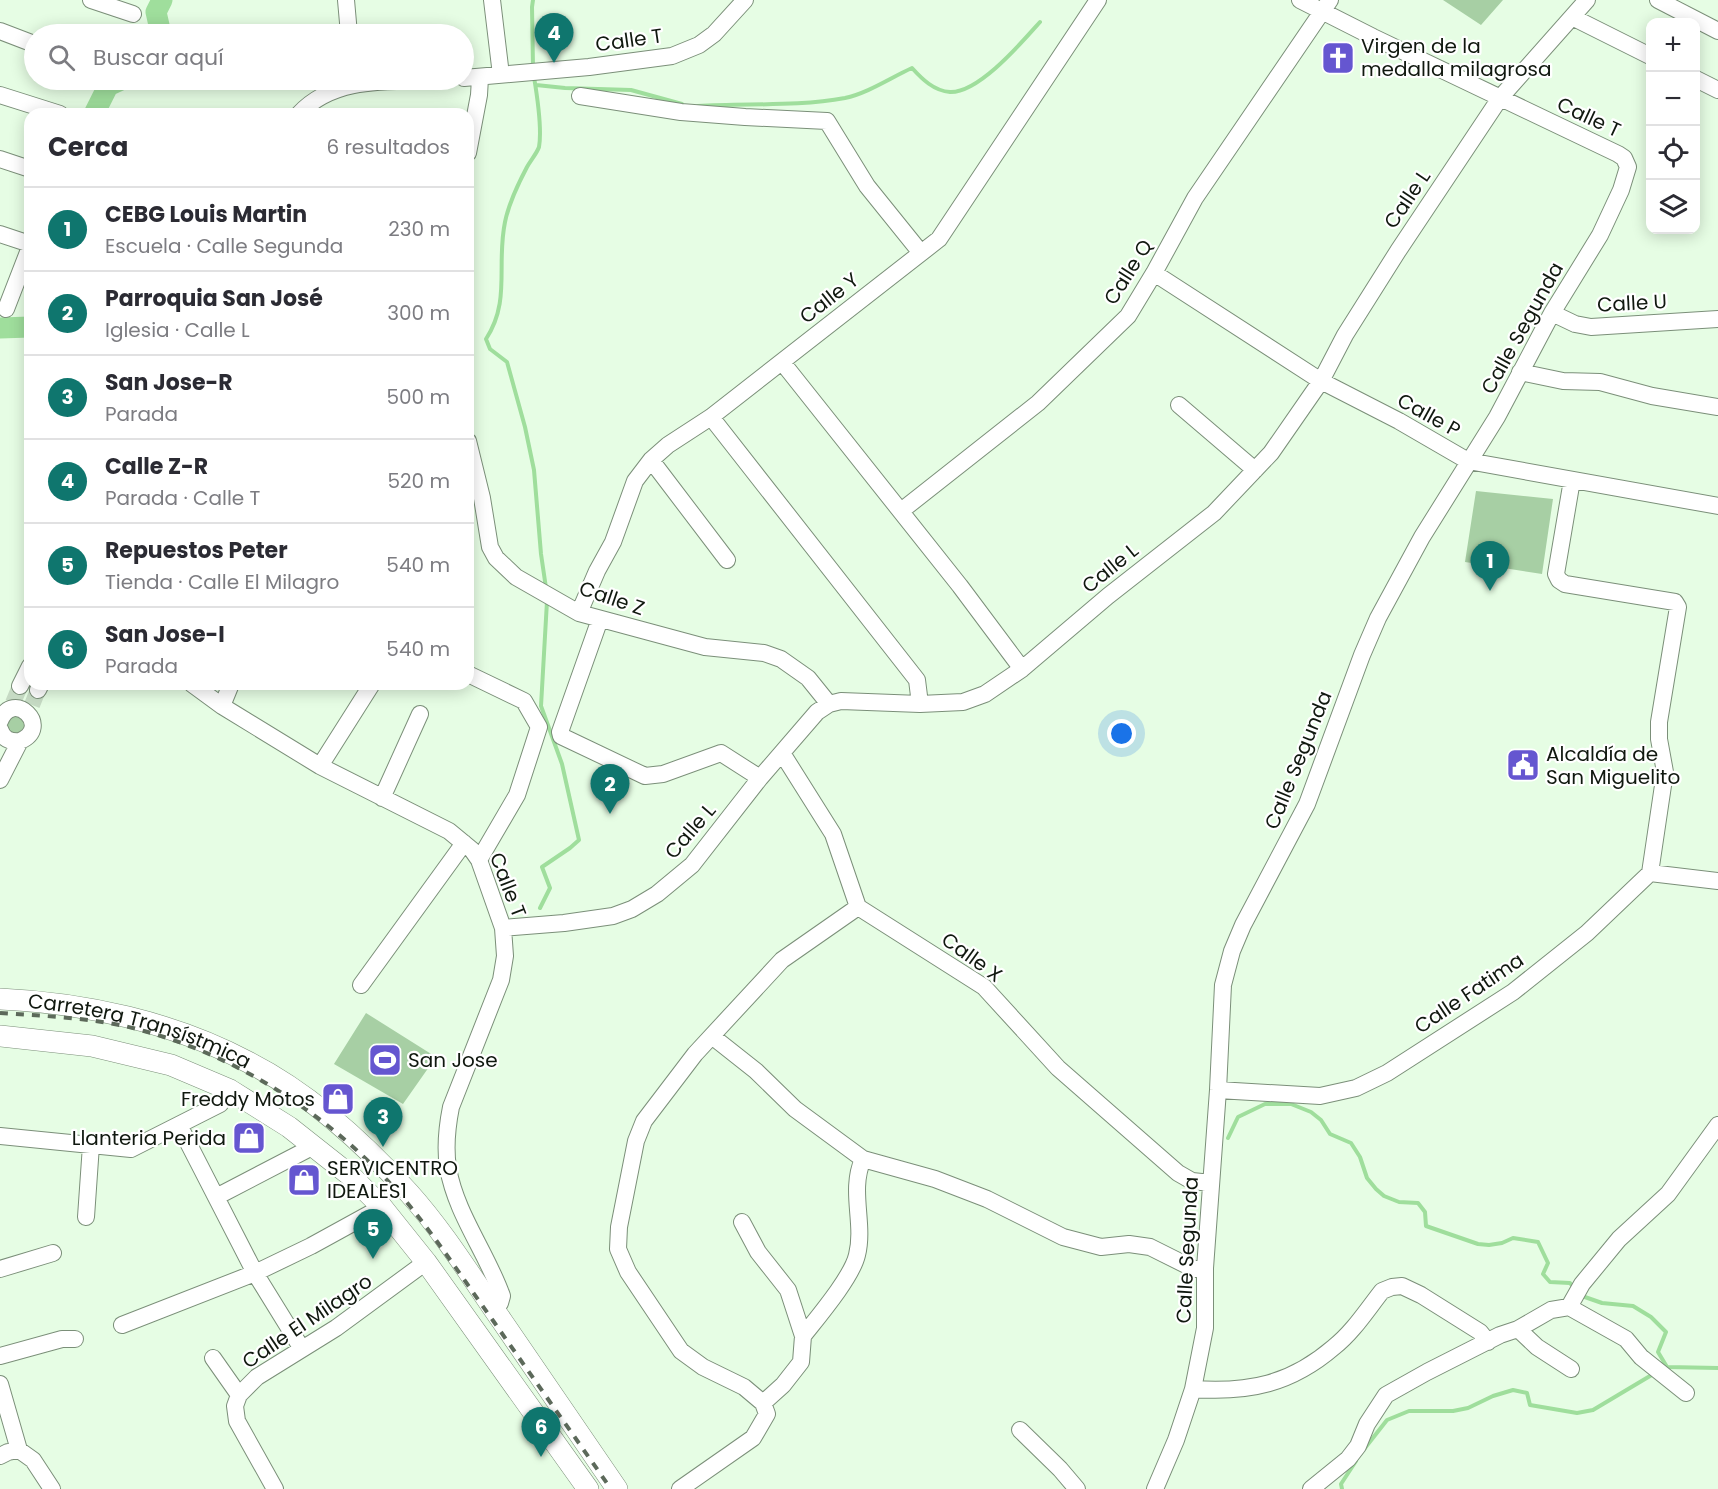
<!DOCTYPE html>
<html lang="es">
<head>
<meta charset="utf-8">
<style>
  :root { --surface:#fff; --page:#f2f2f3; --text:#2b2b33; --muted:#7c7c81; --line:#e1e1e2; --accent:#0f766e }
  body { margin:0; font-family:Poppins,sans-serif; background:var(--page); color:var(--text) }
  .controls { position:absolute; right:18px; top:18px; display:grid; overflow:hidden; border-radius:12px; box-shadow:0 3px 15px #0003 }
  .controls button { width:54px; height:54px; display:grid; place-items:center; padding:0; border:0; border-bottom:2px solid var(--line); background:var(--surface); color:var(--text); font:30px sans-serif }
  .you { position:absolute; left:1122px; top:734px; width:21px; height:21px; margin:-15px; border:4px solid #fff; border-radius:50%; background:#1a73e8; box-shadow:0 0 0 9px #1a73e833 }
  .badge { display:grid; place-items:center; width:39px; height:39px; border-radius:50%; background:var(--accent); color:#fff; font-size:20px; font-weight:700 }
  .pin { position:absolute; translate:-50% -50px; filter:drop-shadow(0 2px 3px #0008) }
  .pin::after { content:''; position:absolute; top:32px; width:21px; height:18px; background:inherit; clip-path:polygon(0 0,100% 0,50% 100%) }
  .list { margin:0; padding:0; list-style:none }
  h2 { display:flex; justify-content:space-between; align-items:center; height:78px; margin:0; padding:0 24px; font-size:26px }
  h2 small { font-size:20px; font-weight:400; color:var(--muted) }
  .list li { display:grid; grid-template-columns:39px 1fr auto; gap:18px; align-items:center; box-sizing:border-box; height:84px; padding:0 24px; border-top:2px solid var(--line) }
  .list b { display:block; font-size:22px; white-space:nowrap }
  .list p { margin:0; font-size:20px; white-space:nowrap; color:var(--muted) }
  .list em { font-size:20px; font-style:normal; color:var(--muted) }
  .icon { flex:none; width:33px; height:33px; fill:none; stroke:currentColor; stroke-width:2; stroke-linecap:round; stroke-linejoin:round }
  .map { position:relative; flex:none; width:1718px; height:1489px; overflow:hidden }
  .search { position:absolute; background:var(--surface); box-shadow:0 3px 15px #0003; left:24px; top:24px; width:450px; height:66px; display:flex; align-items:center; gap:15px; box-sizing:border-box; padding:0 21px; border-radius:33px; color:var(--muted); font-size:22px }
  .panel { position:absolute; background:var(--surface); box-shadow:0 3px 15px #0003; left:24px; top:108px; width:450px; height:582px; border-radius:18px }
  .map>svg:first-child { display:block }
  .green { fill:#a7cfa4 }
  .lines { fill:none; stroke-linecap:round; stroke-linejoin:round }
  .stream { stroke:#9fde9c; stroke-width:4 }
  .river { stroke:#9fde9c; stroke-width:21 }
  .minor-tunnel { stroke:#c6dbc4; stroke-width:16; stroke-dasharray:16 8; stroke-linecap:butt }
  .minor-casing { stroke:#7b8f79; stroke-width:18 }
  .major-casing { stroke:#7b8f79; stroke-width:22 }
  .minor { stroke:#fff; stroke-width:16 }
  .major { stroke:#fff; stroke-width:21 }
  .rail { stroke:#5c695a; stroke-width:4; stroke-dasharray:8 8; stroke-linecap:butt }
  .labels { text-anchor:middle; stroke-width:4.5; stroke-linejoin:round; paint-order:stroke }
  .street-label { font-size:20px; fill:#10180f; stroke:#fff }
  .poi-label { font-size:20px; fill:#10180f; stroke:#fff; text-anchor:start }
</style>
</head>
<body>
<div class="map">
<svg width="1718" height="1489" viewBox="0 0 1718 1489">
  <rect width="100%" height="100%" fill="#e6fde4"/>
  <path class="green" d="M 1443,0 L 1503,0 L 1481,25 Z
    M 1476,491 L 1553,499 L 1542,574 L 1465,562 Z
    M 22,713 L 28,731 L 10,737 L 4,719 Z
    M 366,1013 L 436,1057 L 403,1104 L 334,1064 Z"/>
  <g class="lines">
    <path class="stream" d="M 533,67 L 532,7 L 533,0
      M 534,77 C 537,95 542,130 539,147 C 537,153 531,160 527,167 C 518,184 509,202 505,222 C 496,265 511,301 486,339 L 490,349 L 507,362 L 525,427 L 534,470 L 541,554 L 546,588
      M 536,85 L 565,88 L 631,90 L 682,104
      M 698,106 C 747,103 797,107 845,98 C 868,93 890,78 912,68 C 922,79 934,91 950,92 C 979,93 1022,42 1040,22
      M 540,908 L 550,888 L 542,867 L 570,848 L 579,840 L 562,764 L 541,706 L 547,601
      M 1228,1138 L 1238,1117 L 1265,1104 L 1291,1104 L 1311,1112 L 1321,1120 L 1330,1134 L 1351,1143 L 1360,1157 L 1367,1178 L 1376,1189 L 1384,1196 L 1399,1202 L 1418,1203 L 1425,1212 L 1426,1226 L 1478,1244 L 1489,1245 L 1502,1243 L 1513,1238 L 1538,1242 L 1548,1263 L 1543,1274 L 1550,1282 L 1570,1283 L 1575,1289
      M 1582,1296 L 1602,1303 L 1633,1306 L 1651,1317 L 1666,1332 L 1658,1352 L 1667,1367
      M 1667,1367 L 1718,1368
      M 1365,1448 L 1387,1420 L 1409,1411 L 1453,1411 L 1468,1408 L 1493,1396 L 1513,1390 L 1527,1393 L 1530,1405 L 1577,1413 L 1593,1410 L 1655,1373
      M 1342,1489 L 1341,1484 L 1356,1461"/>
    <path class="river" d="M 161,34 L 156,12 L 162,0
      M 94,114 L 108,86 L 121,80
      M 0,328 L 30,327"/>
    <path class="minor-tunnel" d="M 13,703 L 20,686
      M 32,705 L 38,690"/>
    <g class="minor-casing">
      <path id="minor" d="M 91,0 L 133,14
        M 346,0 L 349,34
        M 492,0 L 501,75
        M 1658,0 L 1718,31
        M 1572,17 L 1650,56
        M 0,31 L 34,44
        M 464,78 L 589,67 L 672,56 L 699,45 L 714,34 L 745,0
        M 1696,79 L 1718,90
        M 0,95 L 60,114
        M 580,96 L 681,112 L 745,117 L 827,121 L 867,186 L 921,253
        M 299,114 C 335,75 392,82 441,80
        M 468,153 L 479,95 L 480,78
        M 0,159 L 30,169
        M 0,234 L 30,244
        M 1154,273 L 1321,381 L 1399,421 L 1468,461 L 1718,506
        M 6,309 L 30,247
        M 1552,313 L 1575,324 L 1591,327 L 1718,319
        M 782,362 L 960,586 L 1022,669
        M 1520,372 L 1563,381 L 1600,382 L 1652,396 L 1718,407
        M 1179,405 L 1255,470
        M 711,417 L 917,680 L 920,704
        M 468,441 L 482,498 L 490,547 L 496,558 L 516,577 L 579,613 L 705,647 L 764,653 L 781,659 L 808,678 L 829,704
        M 651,460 L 727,560
        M 1572,480 L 1556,574 L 1559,580 L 1565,584 L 1675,602 L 1678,607 L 1659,722 L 1659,739 L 1665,772 L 1650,873
        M 901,511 L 1038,403 L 1128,316 L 1154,273 L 1195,198 L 1330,0
        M 579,613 L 597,571 L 613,542 L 635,481 L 651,460 L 668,445 L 711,417 L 939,239 L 1098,0
        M 600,619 L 560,732 L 561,736 L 645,776 L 663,774 L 721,753 L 760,778
        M 468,674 L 524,701 L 539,727 L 517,795 L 479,860
        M 192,684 L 222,706 L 320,766 L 449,831 L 472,850 L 479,860 L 503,928 L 505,956 L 501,980 L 451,1107 C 447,1127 445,1148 448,1168 C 456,1214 487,1253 502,1296 L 500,1303 L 494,1309
        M 20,686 L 30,666
        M 38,690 L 41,684
        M 222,706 L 231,684
        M 0,721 C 13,688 53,727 20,741 C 10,742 3,739 0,729
        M 782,753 L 833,834 L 858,907 L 984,987 L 1058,1068 L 1178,1173 L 1192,1181 L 1211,1183
        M 320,766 L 372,684
        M 0,780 L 20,741
        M 382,798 L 420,714
        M 1650,873 L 1718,881
        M 503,928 L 564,923 L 613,916 L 632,909 L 657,894 L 692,865 L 760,778 L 817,712 L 829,704 L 841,701 L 920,704 L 963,702 L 985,694 L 1022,669 L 1108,596 L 1214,513 L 1271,453 L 1321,381 L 1345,335 L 1398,251 L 1500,98 L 1587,0
        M 361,985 L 464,843
        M 713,1037 L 756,1071 L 795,1109 L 863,1159 L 935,1179 L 987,1199 L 1063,1237 L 1101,1247 L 1129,1244 L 1150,1247 L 1194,1269 L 1205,1268
        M 1218,1090 L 1320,1096 L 1356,1088 L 1387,1073 L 1513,992 L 1587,933 L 1650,873
        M 179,1125 L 255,1273 L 302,1349
        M 0,1136 L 131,1149 L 220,1104 L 230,1090
        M 216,1197 L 314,1146
        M 86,1217 L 91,1145
        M 742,1222 L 758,1252 L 788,1290 L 803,1336 L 801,1362 L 783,1385 L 763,1403
        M 0,1269 L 53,1253
        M 1569,1307 L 1582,1284 L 1619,1239 L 1668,1194 L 1718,1125
        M 122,1325 L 255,1273 L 311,1246 L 382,1207
        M 1518,1329 L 1537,1347 L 1571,1369
        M 803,1336 C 818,1317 852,1277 857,1255 C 865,1223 849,1191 863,1159
        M 0,1356 L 62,1339 L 75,1339
        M 213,1358 L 239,1395
        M 0,1384 L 19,1450 L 33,1460 L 52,1489
        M 1193,1389 C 1249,1393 1291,1384 1334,1347 C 1353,1332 1367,1310 1382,1291 L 1392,1287 L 1402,1286 L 1421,1295 L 1480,1332 L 1488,1342
        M 1020,1430 L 1060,1469 L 1077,1489
        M 0,1456 L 8,1452 L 19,1450
        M 275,1489 L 237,1421 L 235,1406 L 239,1395 L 257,1377 L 336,1328 L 426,1262
        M 680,1489 L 753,1438 L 767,1414 L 763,1403 L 744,1387 L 703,1367 L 681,1351 L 628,1272 L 618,1249 L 619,1227 L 636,1141 L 644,1121 L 695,1054 L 782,960 L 858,907
        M 1155,1489 L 1176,1440 L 1193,1389 L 1205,1328 L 1205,1268 L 1218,1090 L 1223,985 L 1232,951 L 1243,925 L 1307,804 L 1362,655 L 1378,618 L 1422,537 L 1497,417 L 1552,313 L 1600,235 L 1621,190 L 1628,167 L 1624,158 L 1618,154 L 1373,37 L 1300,0
        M 1311,1489 L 1348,1459 L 1358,1446 L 1367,1424 L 1386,1395 L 1427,1372 L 1500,1335 L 1518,1329 L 1551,1310 L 1569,1307 L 1626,1339 L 1641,1357 L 1686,1393"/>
    </g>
    <g class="major-casing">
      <g id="major">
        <path id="s1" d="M 0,999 C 85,1003 173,1022 248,1062 C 309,1093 363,1142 409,1193 C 444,1232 472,1278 502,1321 C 540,1377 579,1433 617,1489"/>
        <path d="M 0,1036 L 92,1046 L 171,1065 L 230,1090 L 289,1127 L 351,1176 L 382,1207 L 426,1262 L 588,1489"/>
      </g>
    </g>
    <use href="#minor" class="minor"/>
    <use href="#major" class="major"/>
    <path class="rail" d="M 0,1013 C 45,1016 100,1018 144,1031 C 246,1059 341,1123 409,1205 C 439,1242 466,1283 494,1322 C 533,1378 572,1433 611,1489"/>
  </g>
  <defs>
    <g id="church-square" transform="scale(1.725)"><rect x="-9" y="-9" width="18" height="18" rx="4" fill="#6556d0" stroke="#fff"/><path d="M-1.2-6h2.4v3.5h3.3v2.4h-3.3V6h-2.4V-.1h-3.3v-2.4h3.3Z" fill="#fff"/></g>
    <g id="civic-square" transform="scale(1.725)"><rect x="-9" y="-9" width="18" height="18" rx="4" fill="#6556d0" stroke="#fff"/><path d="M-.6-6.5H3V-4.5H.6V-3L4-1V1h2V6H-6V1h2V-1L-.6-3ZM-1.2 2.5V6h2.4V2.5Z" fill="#fff"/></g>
    <g id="stadium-square" transform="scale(1.725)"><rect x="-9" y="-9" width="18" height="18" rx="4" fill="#6556d0" stroke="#fff"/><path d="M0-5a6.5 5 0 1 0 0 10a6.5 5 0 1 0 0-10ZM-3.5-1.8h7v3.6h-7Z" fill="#fff"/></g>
    <g id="shop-square" transform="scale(1.725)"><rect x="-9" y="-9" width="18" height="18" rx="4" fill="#6556d0" stroke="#fff"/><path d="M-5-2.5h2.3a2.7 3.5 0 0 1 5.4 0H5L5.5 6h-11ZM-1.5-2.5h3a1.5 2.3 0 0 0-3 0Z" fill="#fff"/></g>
  </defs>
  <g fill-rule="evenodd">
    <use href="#church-square" x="1338" y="58"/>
    <use href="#civic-square" x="1523" y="765"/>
    <use href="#stadium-square" x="385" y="1060"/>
    <use href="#shop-square" x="338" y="1099"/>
    <use href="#shop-square" x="249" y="1138"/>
    <use href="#shop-square" x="304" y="1180"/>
  </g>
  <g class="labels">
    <g class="street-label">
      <text transform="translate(629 40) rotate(-8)" y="7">Calle T</text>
      <text transform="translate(1589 117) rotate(25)" y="7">Calle T</text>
      <text transform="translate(1407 199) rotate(-56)" y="7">Calle L</text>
      <text transform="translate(1128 272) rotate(-58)" y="7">Calle Q</text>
      <text transform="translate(829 298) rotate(-38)" y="7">Calle Y</text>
      <text transform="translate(1632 303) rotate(-3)" y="7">Calle U</text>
      <text transform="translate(1522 328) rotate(-61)" y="7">Calle Segunda</text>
      <text transform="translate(1429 415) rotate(29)" y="7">Calle P</text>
      <text transform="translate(1110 568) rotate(-39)" y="7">Calle L</text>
      <text transform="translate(612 598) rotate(19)" y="7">Calle Z</text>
      <text transform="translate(1298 760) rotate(-68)" y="7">Calle Segunda</text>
      <text transform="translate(690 831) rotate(-49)" y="7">Calle L</text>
      <text transform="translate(508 885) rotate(69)" y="7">Calle T</text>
      <text transform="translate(972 957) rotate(36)" y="7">Calle X</text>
      <text transform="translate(1469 993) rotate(-34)" y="7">Calle Fatima</text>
      <text dy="7" stroke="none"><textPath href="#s1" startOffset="144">Carretera Transístmica</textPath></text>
      <text transform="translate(1187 1250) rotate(-87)" y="7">Calle Segunda</text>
      <text transform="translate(307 1321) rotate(-34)" y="7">Calle El Milagro</text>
    </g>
    <g class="poi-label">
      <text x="1361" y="53">Virgen de la<tspan x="1361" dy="23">medalla milagrosa</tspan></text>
      <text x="1546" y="761">Alcaldía de<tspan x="1546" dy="23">San Miguelito</tspan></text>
      <text x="408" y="1067">San Jose</text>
      <text x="315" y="1106" text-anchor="end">Freddy Motos</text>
      <text x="226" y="1145" text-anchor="end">Llanteria Perida</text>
      <text x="327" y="1175">SERVICENTRO<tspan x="327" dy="23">IDEALES1</tspan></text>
    </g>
  </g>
</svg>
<div class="controls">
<button>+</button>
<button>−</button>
<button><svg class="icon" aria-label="locate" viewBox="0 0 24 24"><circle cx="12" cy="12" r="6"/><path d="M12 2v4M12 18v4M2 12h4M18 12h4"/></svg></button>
<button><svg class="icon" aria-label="layers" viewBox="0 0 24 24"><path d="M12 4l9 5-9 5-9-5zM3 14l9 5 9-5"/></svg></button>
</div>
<div class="you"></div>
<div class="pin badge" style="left:1490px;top:591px">1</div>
<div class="pin badge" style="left:610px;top:814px">2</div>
<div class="pin badge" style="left:383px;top:1147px">3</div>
<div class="pin badge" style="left:554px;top:63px">4</div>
<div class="pin badge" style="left:373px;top:1259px">5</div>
<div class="pin badge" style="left:541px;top:1457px">6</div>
<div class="search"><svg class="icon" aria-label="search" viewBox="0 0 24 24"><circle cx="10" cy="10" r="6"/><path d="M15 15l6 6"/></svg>Buscar aquí</div>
<section class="panel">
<h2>Cerca<small>6 resultados</small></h2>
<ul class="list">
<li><span class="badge">1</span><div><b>CEBG Louis Martin</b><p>Escuela · Calle Segunda</p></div><em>230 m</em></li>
<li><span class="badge">2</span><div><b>Parroquia San José</b><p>Iglesia · Calle L</p></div><em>300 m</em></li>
<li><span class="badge">3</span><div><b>San Jose-R</b><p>Parada</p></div><em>500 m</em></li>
<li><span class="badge">4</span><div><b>Calle Z-R</b><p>Parada · Calle T</p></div><em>520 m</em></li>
<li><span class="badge">5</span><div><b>Repuestos Peter</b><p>Tienda · Calle El Milagro</p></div><em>540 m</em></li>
<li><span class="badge">6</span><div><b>San Jose-I</b><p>Parada</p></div><em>540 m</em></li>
</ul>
</section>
</div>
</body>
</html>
